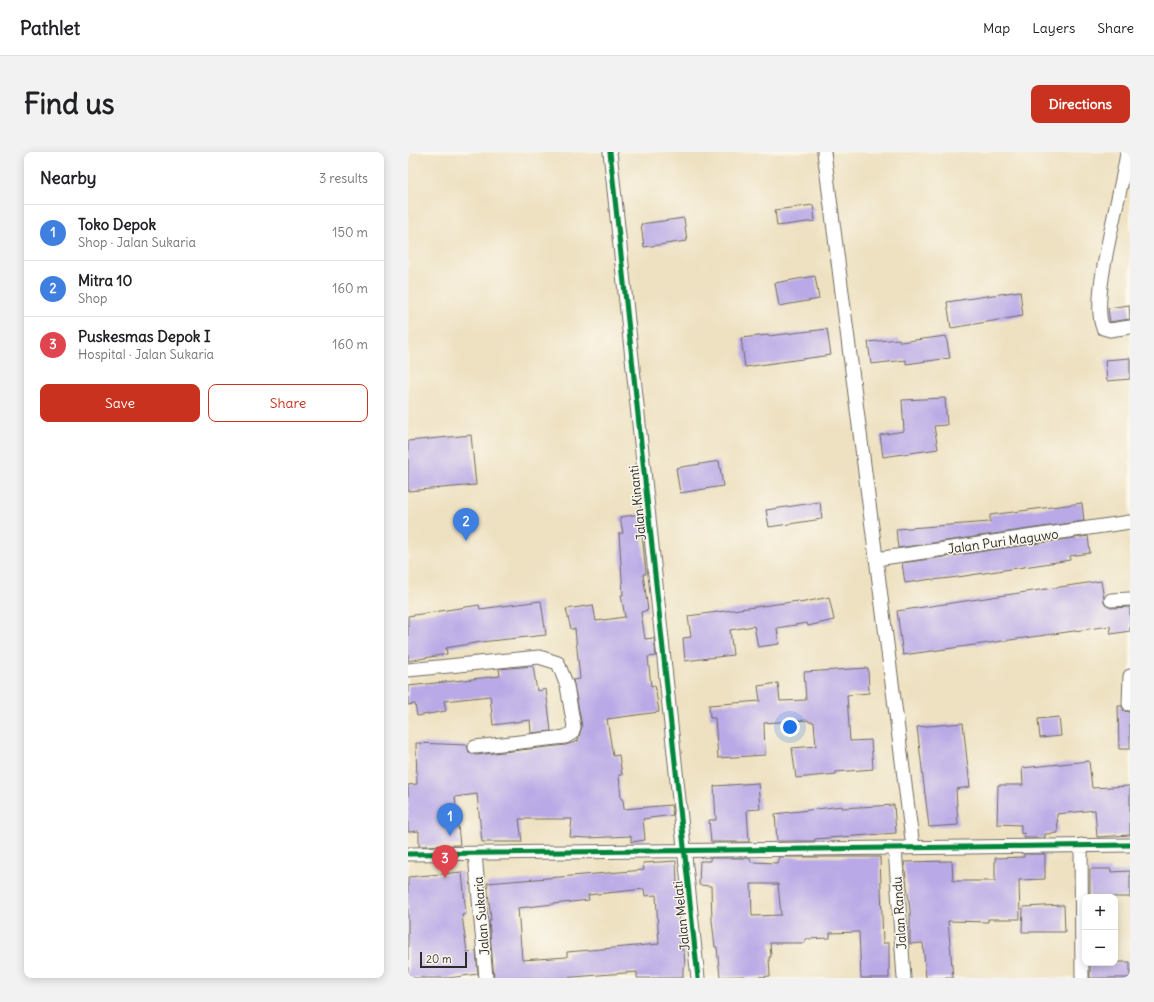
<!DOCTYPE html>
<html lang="en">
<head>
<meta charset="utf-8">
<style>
  :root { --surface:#fff; --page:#f2f2f2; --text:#202124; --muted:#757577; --line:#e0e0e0; --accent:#c8321e }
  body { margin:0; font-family:Delius,sans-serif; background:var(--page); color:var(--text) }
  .controls { position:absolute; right:12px; bottom:12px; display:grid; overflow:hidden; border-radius:8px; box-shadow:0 2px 10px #0003 }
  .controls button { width:36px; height:36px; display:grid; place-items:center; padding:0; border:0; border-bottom:1px solid var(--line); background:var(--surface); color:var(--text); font:20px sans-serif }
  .scale { position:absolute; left:12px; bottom:10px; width:47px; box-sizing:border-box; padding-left:4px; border:2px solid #2b2b2b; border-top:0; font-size:11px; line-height:14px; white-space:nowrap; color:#2b2b2b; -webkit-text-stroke:3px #fbf7ec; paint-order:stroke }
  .you { position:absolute; left:382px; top:575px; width:14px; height:14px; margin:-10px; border:3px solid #fff; border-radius:50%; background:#1a73e8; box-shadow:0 0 0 6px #1a73e833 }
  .badge { display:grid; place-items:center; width:26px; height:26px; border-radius:50%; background:var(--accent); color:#fff; font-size:13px; font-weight:700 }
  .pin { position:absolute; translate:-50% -33px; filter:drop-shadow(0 1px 2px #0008) }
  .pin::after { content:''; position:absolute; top:21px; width:14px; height:12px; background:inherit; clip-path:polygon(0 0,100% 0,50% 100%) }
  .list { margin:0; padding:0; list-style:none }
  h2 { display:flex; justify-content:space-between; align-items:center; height:52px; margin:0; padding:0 16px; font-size:17px }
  h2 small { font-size:13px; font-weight:400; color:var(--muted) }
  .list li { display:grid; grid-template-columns:26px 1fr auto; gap:12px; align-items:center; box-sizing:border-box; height:56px; padding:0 16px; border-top:1px solid var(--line) }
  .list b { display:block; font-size:15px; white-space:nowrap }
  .list p { margin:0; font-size:13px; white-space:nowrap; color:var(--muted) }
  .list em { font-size:13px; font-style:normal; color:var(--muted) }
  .actions { display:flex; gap:8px; padding:12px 16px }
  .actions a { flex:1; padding:9px 0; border:1px solid var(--accent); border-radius:8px; text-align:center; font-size:14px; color:var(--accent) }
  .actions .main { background:var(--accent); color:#fff }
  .map { position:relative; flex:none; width:722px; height:826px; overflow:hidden; border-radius:8px }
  header { display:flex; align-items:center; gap:24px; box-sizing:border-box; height:56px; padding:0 20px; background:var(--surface); border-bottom:1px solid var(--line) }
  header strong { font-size:19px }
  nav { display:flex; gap:22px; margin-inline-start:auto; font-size:14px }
  .intro { display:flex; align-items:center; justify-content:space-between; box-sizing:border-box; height:96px; padding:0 24px }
  h1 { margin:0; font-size:28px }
  .button { padding:10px 18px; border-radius:8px; background:var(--accent); color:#fff; font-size:14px; font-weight:700 }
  main { display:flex; gap:24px; padding:0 24px }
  aside { flex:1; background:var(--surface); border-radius:8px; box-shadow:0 2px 10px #0003 }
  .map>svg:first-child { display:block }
  .building { fill:#b9a9e6; fill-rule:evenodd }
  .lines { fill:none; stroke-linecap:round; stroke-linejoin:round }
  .minor-casing { stroke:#6f6b60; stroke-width:15 }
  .minor { stroke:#fff; stroke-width:13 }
  .cycleway-casing { stroke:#fbf7ec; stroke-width:8 }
  .cycleway { stroke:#00873e; stroke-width:5 }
  .labels { text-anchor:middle; stroke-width:3; stroke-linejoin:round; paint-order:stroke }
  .street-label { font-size:13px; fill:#2b2b2b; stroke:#fbf7ec }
</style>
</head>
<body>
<header>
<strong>Pathlet</strong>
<nav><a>Map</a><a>Layers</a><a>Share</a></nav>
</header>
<div class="intro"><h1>Find us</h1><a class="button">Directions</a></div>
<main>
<aside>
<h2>Nearby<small>3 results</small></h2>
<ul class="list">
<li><span class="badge" style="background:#3f7fe0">1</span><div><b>Toko Depok</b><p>Shop · Jalan Sukaria</p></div><em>150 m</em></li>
<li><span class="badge" style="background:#3f7fe0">2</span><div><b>Mitra 10</b><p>Shop</p></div><em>160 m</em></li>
<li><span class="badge" style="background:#e0444e">3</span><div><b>Puskesmas Depok I</b><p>Hospital · Jalan Sukaria</p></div><em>160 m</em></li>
</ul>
<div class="actions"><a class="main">Save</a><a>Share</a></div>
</aside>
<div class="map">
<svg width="722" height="826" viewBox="0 0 722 826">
  <rect width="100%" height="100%" fill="#fbf7ec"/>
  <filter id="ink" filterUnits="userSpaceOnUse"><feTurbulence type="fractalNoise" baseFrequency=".025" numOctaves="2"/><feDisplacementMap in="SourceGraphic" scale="8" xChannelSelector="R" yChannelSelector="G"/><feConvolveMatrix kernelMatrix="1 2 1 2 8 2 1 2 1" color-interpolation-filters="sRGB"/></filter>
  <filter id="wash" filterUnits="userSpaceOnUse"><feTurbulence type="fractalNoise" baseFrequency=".012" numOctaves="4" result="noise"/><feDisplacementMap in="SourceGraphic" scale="16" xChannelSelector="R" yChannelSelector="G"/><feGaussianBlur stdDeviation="0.9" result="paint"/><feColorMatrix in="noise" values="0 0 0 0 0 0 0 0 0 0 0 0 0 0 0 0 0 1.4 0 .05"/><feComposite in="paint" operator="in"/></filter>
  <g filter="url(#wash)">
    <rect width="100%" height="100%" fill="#eee1c1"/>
    <g id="blocks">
      <path class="building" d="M 405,53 L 407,69 L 369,74 L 367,58 Z
        M 276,66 L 279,89 L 236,95 L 233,72 Z
        M 407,124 L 411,147 L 371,154 L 367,131 Z
        M 612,139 L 615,164 L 543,176 L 539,150 Z
        M 721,153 L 722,167 L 702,170 L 700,156 Z
        M 419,177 L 423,203 L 337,215 L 333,186 L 360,183 L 360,184 Z
        M 538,184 L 542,206 L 498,212 L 498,208 L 463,212 L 460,190 L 491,187 L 492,190 Z
        M 722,206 L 722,227 L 699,229 L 697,208 Z
        M 537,246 L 539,273 L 526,274 L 530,297 L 475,305 L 472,283 L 496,279 L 494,248 Z
        M 63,283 L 68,333 L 0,339 L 0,289 Z
        M 311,309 L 315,334 L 272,341 L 268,316 Z
        M 412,350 L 414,367 L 361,375 L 358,358 Z
        M 674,351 L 676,369 L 490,396 L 488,377 L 582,370 L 582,363 Z
        M 232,362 L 238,422 L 235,422 L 240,458 L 233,460 L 237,487 L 246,486 L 248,504 L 240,505 L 243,534 L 247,533 L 251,560 L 199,567 L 205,604 L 211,603 L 214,623 L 211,623 L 213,647 L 215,647 L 216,657 L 263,653 L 265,663 L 235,667 L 237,688 L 223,690 L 223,684 L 180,686 L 162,685 L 164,667 L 111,667 L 114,690 L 74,690 L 69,642 L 47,645 L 52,693 L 11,694 L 11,679 L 0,680 L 0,633 L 9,632 L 8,591 L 59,593 L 61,600 L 68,603 L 158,593 L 170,589 L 174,574 L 165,528 L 172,527 L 167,477 L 163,477 L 158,457 L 185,453 L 188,469 L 217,465 L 213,443 L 215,443 L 211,381 L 215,381 L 212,365 Z
        M 680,384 L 682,401 L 662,404 L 662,408 L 550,425 L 525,428 L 524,427 L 497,431 L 494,411 Z
        M 693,429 L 697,453 L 703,456 L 722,455 L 722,479 L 703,482 L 702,474 L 495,503 L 489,459 Z
        M 421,445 L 426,468 L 400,474 L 399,471 L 369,476 L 371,492 L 350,495 L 346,474 L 322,478 L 325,503 L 277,509 L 275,486 L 283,485 L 280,464 L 391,449 L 392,451 Z
        M 133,449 L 138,483 L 73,490 L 38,496 L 39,502 L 0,509 L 0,464 L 71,453 L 72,457 Z
        M 125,514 L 129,539 L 138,537 L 143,579 L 123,581 L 122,568 L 85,573 L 82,544 L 36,549 L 38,559 L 9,564 L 7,552 L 0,553 L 0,534 L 92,524 L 91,517 Z
        M 460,516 L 461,541 L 439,543 L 442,589 L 463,588 L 465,617 L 428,620 L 428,622 L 388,626 L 384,596 L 408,594 L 406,570 L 401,570 L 400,568 L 356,571 L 357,603 L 310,606 L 307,566 L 302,566 L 301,553 L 352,549 L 350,534 L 370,531 L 372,549 L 398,548 L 396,520 Z
        M 710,554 L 714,554 L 716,559 L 722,560 L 722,597 L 711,597 Z
        M 651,565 L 653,584 L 632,586 L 630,567 Z
        M 555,571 L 562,635 L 548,637 L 550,673 L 521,675 L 509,575 Z
        M 681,609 L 684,636 L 722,634 L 722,683 L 689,685 L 687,658 L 649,662 L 650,681 L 637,682 L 637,686 L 616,686 L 616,681 L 613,682 L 613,673 L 589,672 L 590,633 L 615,633 L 614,616 Z
        M 350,631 L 352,657 L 339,658 L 341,690 L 303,690 L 301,668 L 308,668 L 306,634 Z
        M 486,653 L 488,681 L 407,687 L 407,689 L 369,689 L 367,662 L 434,654 L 434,656 Z
        M 616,702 L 637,702 L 637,727 L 611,728 L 612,767 L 580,767 L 580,770 L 540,769 L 545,826 L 518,826 L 515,791 L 502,792 L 502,759 L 496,710 L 544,709 L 545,729 L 587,729 L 587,706 L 616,705 Z
        M 371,705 L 472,705 L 475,791 L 481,791 L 481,826 L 453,826 L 451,780 L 422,781 L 422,786 L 397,787 L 397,791 L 362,791 L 363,805 L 361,805 L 362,824 L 338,826 L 337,824 L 312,825 L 309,795 L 307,795 L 304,769 L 303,734 L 291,733 L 292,709 L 302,709 L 302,707 L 304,706 L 342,706 L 343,710 L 369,711 ZM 343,732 L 370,732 L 373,763 L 344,764 Z
        M 268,709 L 272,798 L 276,798 L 277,815 L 275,816 L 275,826 L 229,826 L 229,820 L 153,826 L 86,826 L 81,769 L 83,768 L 79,731 L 236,718 L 235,711 ZM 236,737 L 237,744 L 248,743 L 251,792 L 159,800 L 159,805 L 114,808 L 110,756 L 181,748 L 180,743 Z
        M 682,717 L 703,717 L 703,720 L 722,719 L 722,745 L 682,745 Z
        M 54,720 L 58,762 L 54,763 L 59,800 L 68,799 L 70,822 L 40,826 L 0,826 L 0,725 Z
        M 656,753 L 657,780 L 614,780 L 615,755 Z
        M 707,810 L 722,810 L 722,826 L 682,826 L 682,811 Z"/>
    </g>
  </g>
  <g filter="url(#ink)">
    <use href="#blocks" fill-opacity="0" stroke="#6f6b60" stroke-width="1"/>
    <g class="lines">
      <g class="minor-casing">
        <path id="minor" d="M 202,0 L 290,826
          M 416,0 L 505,695
          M 719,0 C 715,38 681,146 695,176 L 702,178 L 722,175
          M 468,407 L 722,370
          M 703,448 L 722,447
          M 0,518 L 131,505 L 150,511 L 159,534 L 166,575 L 164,581 L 157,585 L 67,595
          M 721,552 L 722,524
          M 673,693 L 674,826
          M 487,696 L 496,826
          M 0,702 L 722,693
          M 67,702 L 78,826"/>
      </g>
      <use href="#minor" class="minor"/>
      <g class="cycleway-casing">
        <path id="cycleway" d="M 202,0 L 290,826
          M 0,702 L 722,693"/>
      </g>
      <use href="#cycleway" class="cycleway"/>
    </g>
  </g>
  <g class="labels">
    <g class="street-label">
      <text transform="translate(229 351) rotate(-96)" y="5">Jalan Kinanti</text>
      <text transform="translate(595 389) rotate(-8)" y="5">Jalan Puri Maguwo</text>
      <text transform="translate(491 761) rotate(-94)" y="5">Jalan Randu</text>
      <text transform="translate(73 764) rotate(-95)" y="5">Jalan Sukaria</text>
      <text transform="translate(273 764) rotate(-96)" y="5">Jalan Melati</text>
    </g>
  </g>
</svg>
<div class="controls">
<button>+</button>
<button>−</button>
</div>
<div class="scale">20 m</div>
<div class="you"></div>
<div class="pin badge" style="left:42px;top:684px;background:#3f7fe0">1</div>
<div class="pin badge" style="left:58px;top:389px;background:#3f7fe0">2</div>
<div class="pin badge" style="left:37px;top:726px;background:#e0444e">3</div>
</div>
</main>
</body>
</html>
